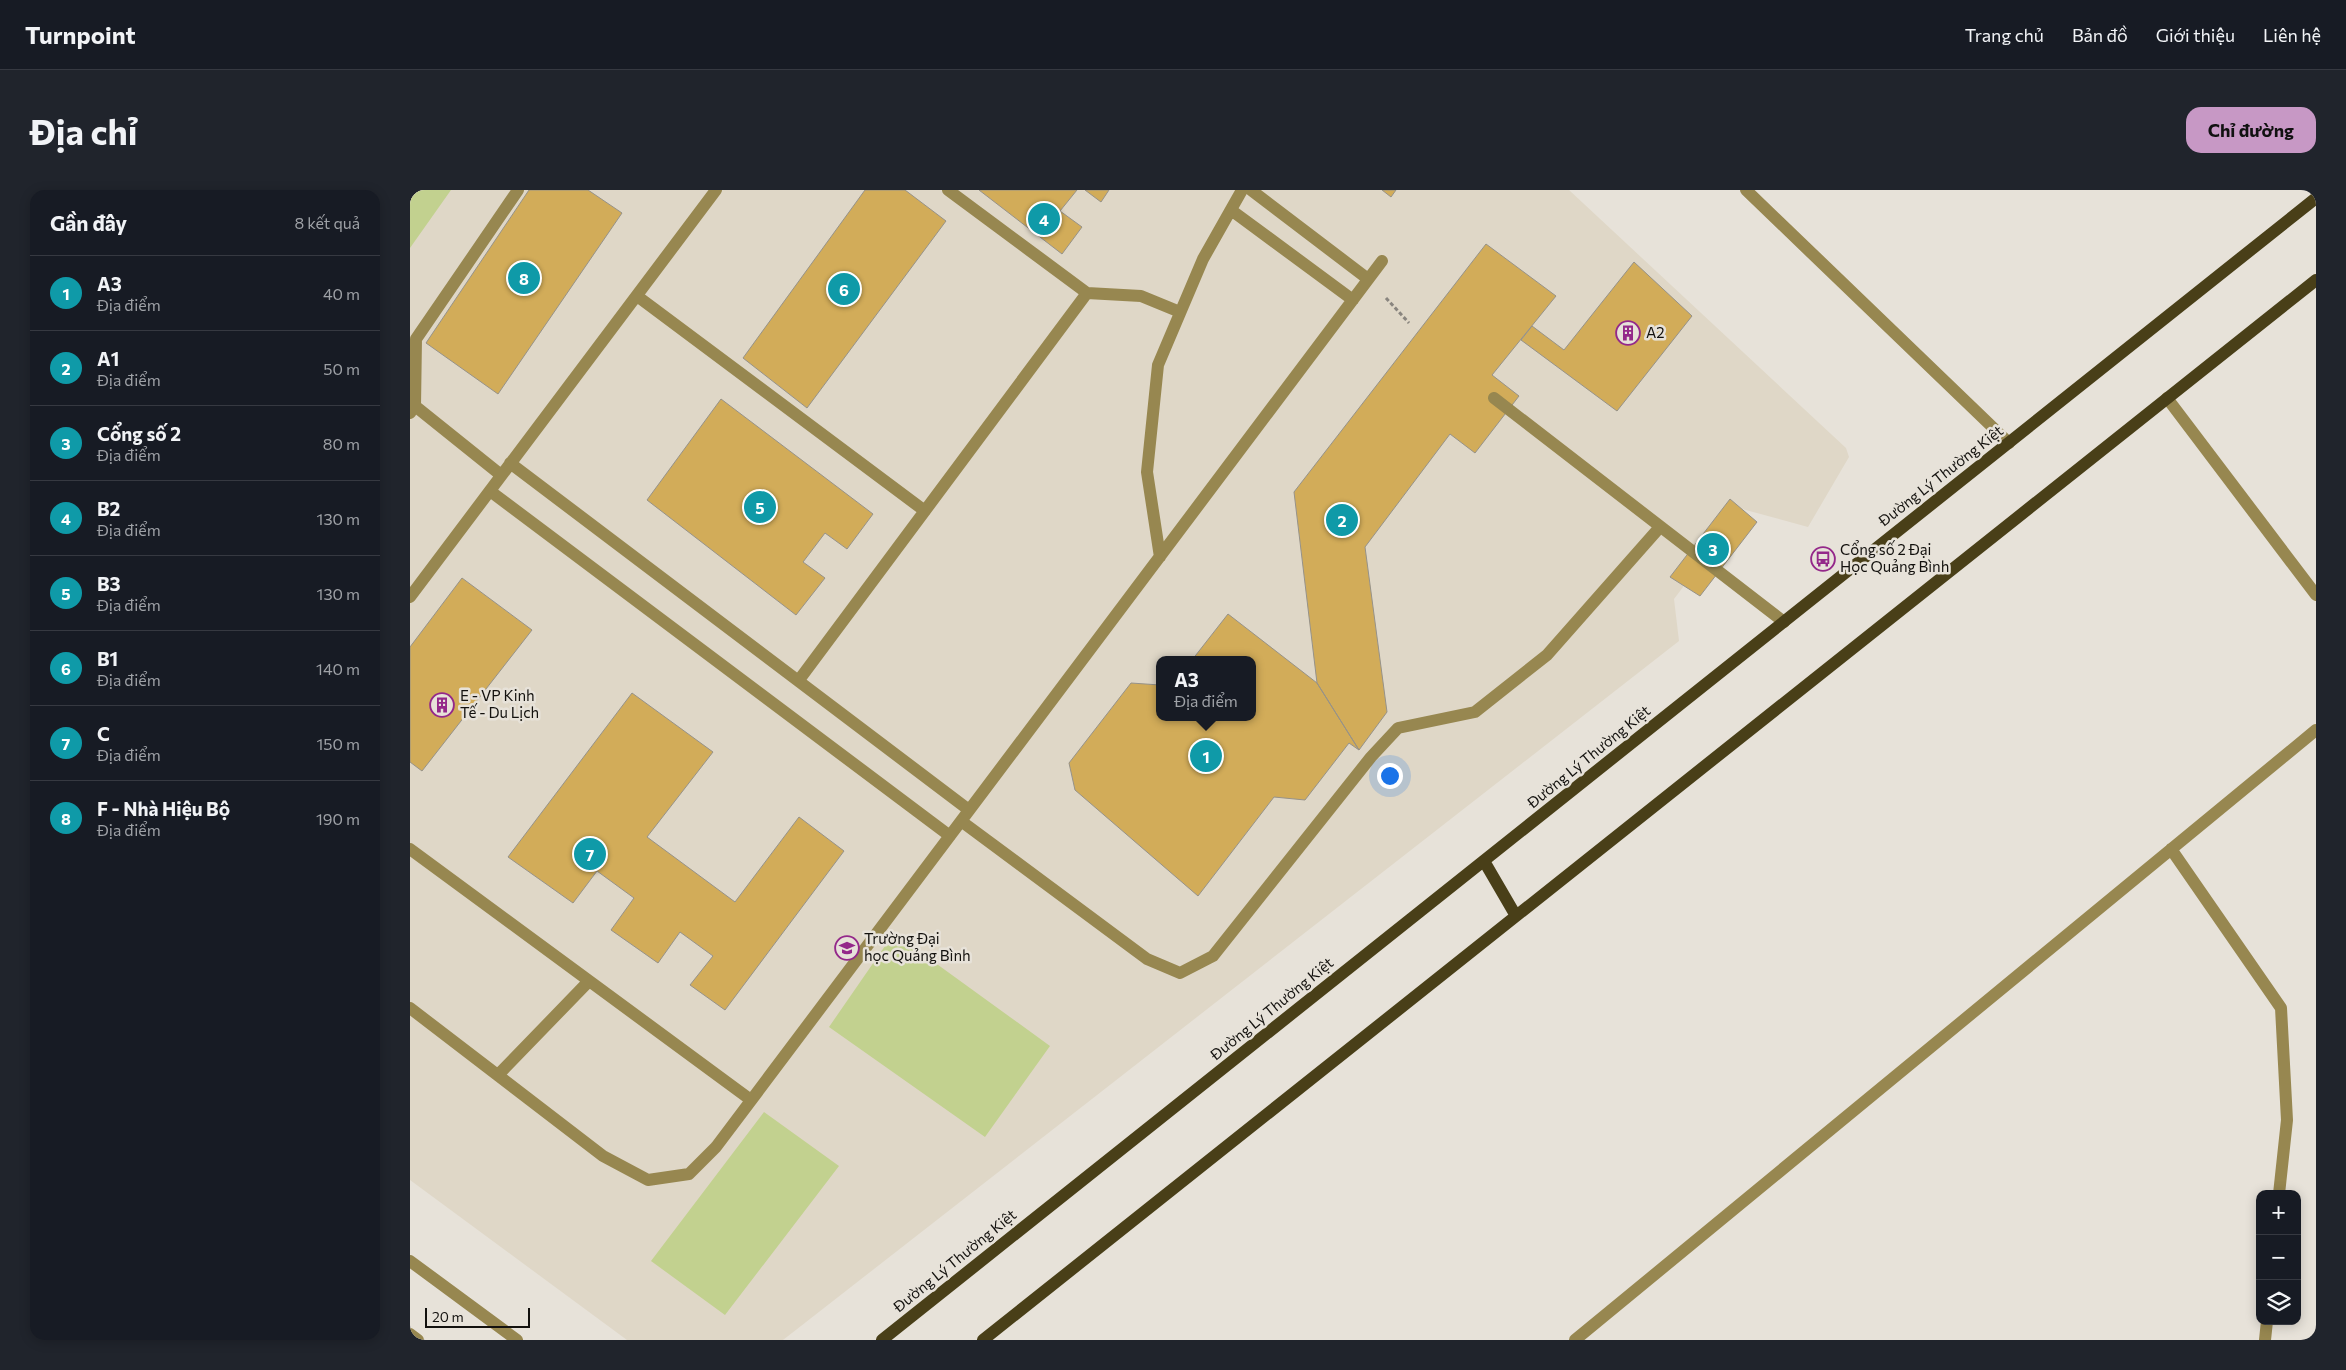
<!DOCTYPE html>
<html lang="vi">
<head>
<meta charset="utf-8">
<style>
  :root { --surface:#171b24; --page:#20242c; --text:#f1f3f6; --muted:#9ea1a6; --line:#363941; --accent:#c798c5 }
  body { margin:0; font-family:Commissioner,sans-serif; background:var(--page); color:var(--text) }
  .controls { position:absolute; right:15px; bottom:15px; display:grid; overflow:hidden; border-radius:10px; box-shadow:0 2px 12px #0003 }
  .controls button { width:45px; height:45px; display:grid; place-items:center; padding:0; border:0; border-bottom:1px solid var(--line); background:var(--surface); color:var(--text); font:25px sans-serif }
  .scale { position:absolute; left:15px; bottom:12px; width:105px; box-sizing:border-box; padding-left:5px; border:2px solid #13110e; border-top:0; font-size:14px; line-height:18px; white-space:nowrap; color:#13110e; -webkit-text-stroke:4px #e7e2d9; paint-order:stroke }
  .you { position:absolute; left:979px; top:585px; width:18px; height:18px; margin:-12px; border:4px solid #fff; border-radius:50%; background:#1a73e8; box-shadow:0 0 0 8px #1a73e833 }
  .badge { display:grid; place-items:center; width:32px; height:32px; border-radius:50%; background:var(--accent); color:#fff; font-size:16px; font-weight:700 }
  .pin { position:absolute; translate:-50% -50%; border:2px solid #fff; box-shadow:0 1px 5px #0006 }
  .popup { position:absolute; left:746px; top:466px; width:100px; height:65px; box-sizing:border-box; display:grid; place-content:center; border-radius:10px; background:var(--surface); filter:drop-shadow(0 1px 4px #0005); font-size:16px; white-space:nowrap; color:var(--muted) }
  .popup b { font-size:19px; color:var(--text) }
  .popup::after { content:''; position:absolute; left:50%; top:100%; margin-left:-10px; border:10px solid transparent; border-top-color:var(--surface) }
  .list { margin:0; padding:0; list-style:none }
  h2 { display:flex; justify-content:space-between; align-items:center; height:65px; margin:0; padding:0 20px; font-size:21px }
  h2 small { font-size:16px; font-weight:400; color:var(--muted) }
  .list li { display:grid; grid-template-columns:32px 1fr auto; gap:15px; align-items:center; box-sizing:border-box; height:75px; padding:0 20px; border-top:1px solid var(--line) }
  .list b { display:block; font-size:19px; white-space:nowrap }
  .list p { margin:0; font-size:16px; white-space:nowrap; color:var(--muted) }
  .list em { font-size:16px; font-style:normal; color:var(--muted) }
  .icon { flex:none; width:28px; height:28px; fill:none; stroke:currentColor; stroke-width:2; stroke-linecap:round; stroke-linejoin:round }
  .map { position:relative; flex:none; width:1906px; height:1150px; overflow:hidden; border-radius:15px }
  header { display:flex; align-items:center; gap:30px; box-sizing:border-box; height:70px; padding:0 25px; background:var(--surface); border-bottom:1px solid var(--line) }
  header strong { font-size:24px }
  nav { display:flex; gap:28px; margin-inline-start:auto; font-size:18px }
  .intro { display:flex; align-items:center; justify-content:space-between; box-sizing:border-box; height:120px; padding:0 30px }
  h1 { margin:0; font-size:35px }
  .button { padding:12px 22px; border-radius:15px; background:var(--accent); color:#111; font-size:18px; font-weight:700 }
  main { display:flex; gap:30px; padding:0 30px }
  aside { flex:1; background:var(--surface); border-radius:15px; box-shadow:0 2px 12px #0003 }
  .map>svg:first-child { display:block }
  .built { fill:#dfd7c7; fill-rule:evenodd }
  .green { fill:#c2d18f }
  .building { fill:#d2ac59; stroke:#969289 }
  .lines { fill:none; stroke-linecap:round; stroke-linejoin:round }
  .path { stroke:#89857f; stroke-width:3; stroke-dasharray:4 2.5; stroke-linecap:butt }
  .minor { stroke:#978750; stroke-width:12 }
  .major { stroke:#493f18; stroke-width:12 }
  .labels { text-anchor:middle; stroke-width:5; stroke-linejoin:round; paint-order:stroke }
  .poi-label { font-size:15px; fill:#13110e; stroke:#e7e2d9; text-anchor:start }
  .street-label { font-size:15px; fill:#13110e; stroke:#e7e2d9 }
</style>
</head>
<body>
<header>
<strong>Turnpoint</strong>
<nav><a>Trang chủ</a><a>Bản đồ</a><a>Giới thiệu</a><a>Liên hệ</a></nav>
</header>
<div class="intro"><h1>Địa chỉ</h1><a class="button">Chỉ đường</a></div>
<main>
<aside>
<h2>Gần đây<small>8 kết quả</small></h2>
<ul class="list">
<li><span class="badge" style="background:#0f9aa8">1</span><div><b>A3</b><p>Địa điểm</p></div><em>40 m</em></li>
<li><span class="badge" style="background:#0f9aa8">2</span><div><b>A1</b><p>Địa điểm</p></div><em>50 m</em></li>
<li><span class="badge" style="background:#0f9aa8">3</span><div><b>Cổng số 2</b><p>Địa điểm</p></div><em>80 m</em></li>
<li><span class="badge" style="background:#0f9aa8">4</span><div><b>B2</b><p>Địa điểm</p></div><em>130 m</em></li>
<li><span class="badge" style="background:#0f9aa8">5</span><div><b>B3</b><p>Địa điểm</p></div><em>130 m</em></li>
<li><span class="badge" style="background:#0f9aa8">6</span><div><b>B1</b><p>Địa điểm</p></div><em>140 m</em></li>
<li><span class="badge" style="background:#0f9aa8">7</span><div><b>C</b><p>Địa điểm</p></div><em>150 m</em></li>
<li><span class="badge" style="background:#0f9aa8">8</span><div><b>F - Nhà Hiệu Bộ</b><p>Địa điểm</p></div><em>190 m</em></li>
</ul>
</aside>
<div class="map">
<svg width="1906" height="1150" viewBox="0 0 1906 1150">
  <rect width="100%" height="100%" fill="#e7e2d9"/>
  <path class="built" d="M 0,0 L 1159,0 L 1436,258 L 1439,267 L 1398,337 L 1332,319 L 1264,409 L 1269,451 L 373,1150 L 217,1150 L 0,990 ZM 750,470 L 842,470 L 842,527 L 750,527 Z"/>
  <path class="green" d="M 0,0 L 41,0 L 0,58 Z
    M 484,743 L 640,856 L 575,947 L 419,837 Z
    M 354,922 L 429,976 L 315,1125 L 241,1071 Z"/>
  <path class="building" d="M 119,0 L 178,0 L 212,23 L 88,204 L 16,153 Z
    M 455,0 L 495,0 L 536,31 L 397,218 L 333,168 Z
    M 569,0 L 667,0 L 650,21 L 672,37 L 652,64 Z
    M 675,0 L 699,0 L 691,12 Z
    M 972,0 L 986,0 L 981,7 Z
    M 1076,54 L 1146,106 L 1082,185 L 1109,206 L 1065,263 L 1040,244 L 955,357 L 977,522 L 949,560 L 907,493 L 884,302 Z
    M 1224,72 L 1282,126 L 1207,221 L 1111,150 L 1122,136 L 1154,160 Z
    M 311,209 L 463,324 L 437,359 L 415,343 L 393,372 L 415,388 L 386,425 L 237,310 Z
    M 1320,309 L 1347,332 L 1290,406 L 1260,387 Z
    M 52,388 L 122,440 L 12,581 L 0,572 L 0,457 Z
    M 818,424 L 907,493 L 949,560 L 939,553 L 895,610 L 864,607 L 788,706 L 665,600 L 659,573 L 721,493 L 750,495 L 750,527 L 842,527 L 842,470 L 782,470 Z
    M 222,503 L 303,562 L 237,647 L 325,712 L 389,627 L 434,661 L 315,820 L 280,795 L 303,766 L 270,742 L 248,773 L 201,740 L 224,708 L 187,681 L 163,713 L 98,667 Z"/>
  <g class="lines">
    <path class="path" d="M 976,108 L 999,133"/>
    <path class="minor" d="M 538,0 L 677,103 L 731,106 L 770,122
      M 841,0 L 958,89
      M 1336,0 L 1599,253
      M 821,20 L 943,110
      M 227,106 L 515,321
      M 1084,208 L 1374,432
      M 1757,208 L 1906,405
      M 0,212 L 91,285
      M 0,223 L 5,216 L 6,149 L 108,0
      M 100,273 L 559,620
      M 80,301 L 540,646
      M 750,367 L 737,282 L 748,175 L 793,69 L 832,0
      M 0,407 L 306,0
      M 389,490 L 677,103
      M 551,631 L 737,769 L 770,783 L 803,766 L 961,567 L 988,538 L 1065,522 L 1137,465 L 1250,337
      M 0,659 L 341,910
      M 1761,659 L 1871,818 L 1877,930 L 1869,1004
      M 0,818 L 193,966 L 238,990 L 279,984 L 306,957 L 972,71
      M 88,885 L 179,791
      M 0,1071 L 107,1150
      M 0,1144 L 8,1150
      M 1165,1150 L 1906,540
      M 1855,1150 L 1857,1131"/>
    <path class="major" d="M 1074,671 L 1106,726
      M 472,1150 L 1906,8
      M 573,1150 L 1906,90"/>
  </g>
  <defs>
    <g id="building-ring" transform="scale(1.25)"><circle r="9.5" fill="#e7e2d9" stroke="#94288a" stroke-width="1.5"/><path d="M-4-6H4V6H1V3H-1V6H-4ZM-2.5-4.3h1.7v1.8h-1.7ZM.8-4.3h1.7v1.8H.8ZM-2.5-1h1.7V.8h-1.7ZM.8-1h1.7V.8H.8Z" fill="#94288a"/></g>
    <g id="bus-ring" transform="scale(1.25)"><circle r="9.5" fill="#e7e2d9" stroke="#94288a" stroke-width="1.5"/><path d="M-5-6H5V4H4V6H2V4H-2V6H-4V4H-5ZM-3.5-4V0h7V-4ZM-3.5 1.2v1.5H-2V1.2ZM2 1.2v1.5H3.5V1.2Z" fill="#94288a"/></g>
    <g id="university-ring" transform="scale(1.25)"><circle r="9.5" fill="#e7e2d9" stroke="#94288a" stroke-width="1.5"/><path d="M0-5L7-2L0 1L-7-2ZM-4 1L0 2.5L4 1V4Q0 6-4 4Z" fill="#94288a"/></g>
  </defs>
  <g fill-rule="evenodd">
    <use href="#building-ring" x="1218" y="143"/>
    <use href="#bus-ring" x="1413" y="369"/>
    <use href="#building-ring" x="32" y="515"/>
    <use href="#university-ring" x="437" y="758"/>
  </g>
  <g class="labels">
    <g class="poi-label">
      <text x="1236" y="148">A2</text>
      <text x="1430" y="365">Cổng số 2 Đại<tspan x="1430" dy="17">Học Quảng Bình</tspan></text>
      <text x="50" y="511">E - VP Kinh<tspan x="50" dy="17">Tế - Du Lịch</tspan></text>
      <text x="454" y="754">Trường Đại<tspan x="454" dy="17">học Quảng Bình</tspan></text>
    </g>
    <g class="street-label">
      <text transform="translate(1531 286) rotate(-38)" y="5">Đường Lý Thường Kiệt</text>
      <text transform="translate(1179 567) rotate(-39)" y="5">Đường Lý Thường Kiệt</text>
      <text transform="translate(862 819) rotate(-39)" y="5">Đường Lý Thường Kiệt</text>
      <text transform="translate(545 1071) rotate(-39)" y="5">Đường Lý Thường Kiệt</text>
    </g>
  </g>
</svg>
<div class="controls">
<button>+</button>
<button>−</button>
<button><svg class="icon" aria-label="layers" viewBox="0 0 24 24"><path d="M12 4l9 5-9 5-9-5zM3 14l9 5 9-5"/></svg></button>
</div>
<div class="scale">20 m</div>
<div class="you"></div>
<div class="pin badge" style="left:796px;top:566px;background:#0f9aa8">1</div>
<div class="popup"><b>A3</b>Địa điểm</div>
<div class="pin badge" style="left:932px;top:330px;background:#0f9aa8">2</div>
<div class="pin badge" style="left:1303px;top:359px;background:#0f9aa8">3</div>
<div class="pin badge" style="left:634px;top:29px;background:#0f9aa8">4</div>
<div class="pin badge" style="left:350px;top:317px;background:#0f9aa8">5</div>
<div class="pin badge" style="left:434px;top:99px;background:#0f9aa8">6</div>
<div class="pin badge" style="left:180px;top:664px;background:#0f9aa8">7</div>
<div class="pin badge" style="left:114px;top:88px;background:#0f9aa8">8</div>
</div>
</main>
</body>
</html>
